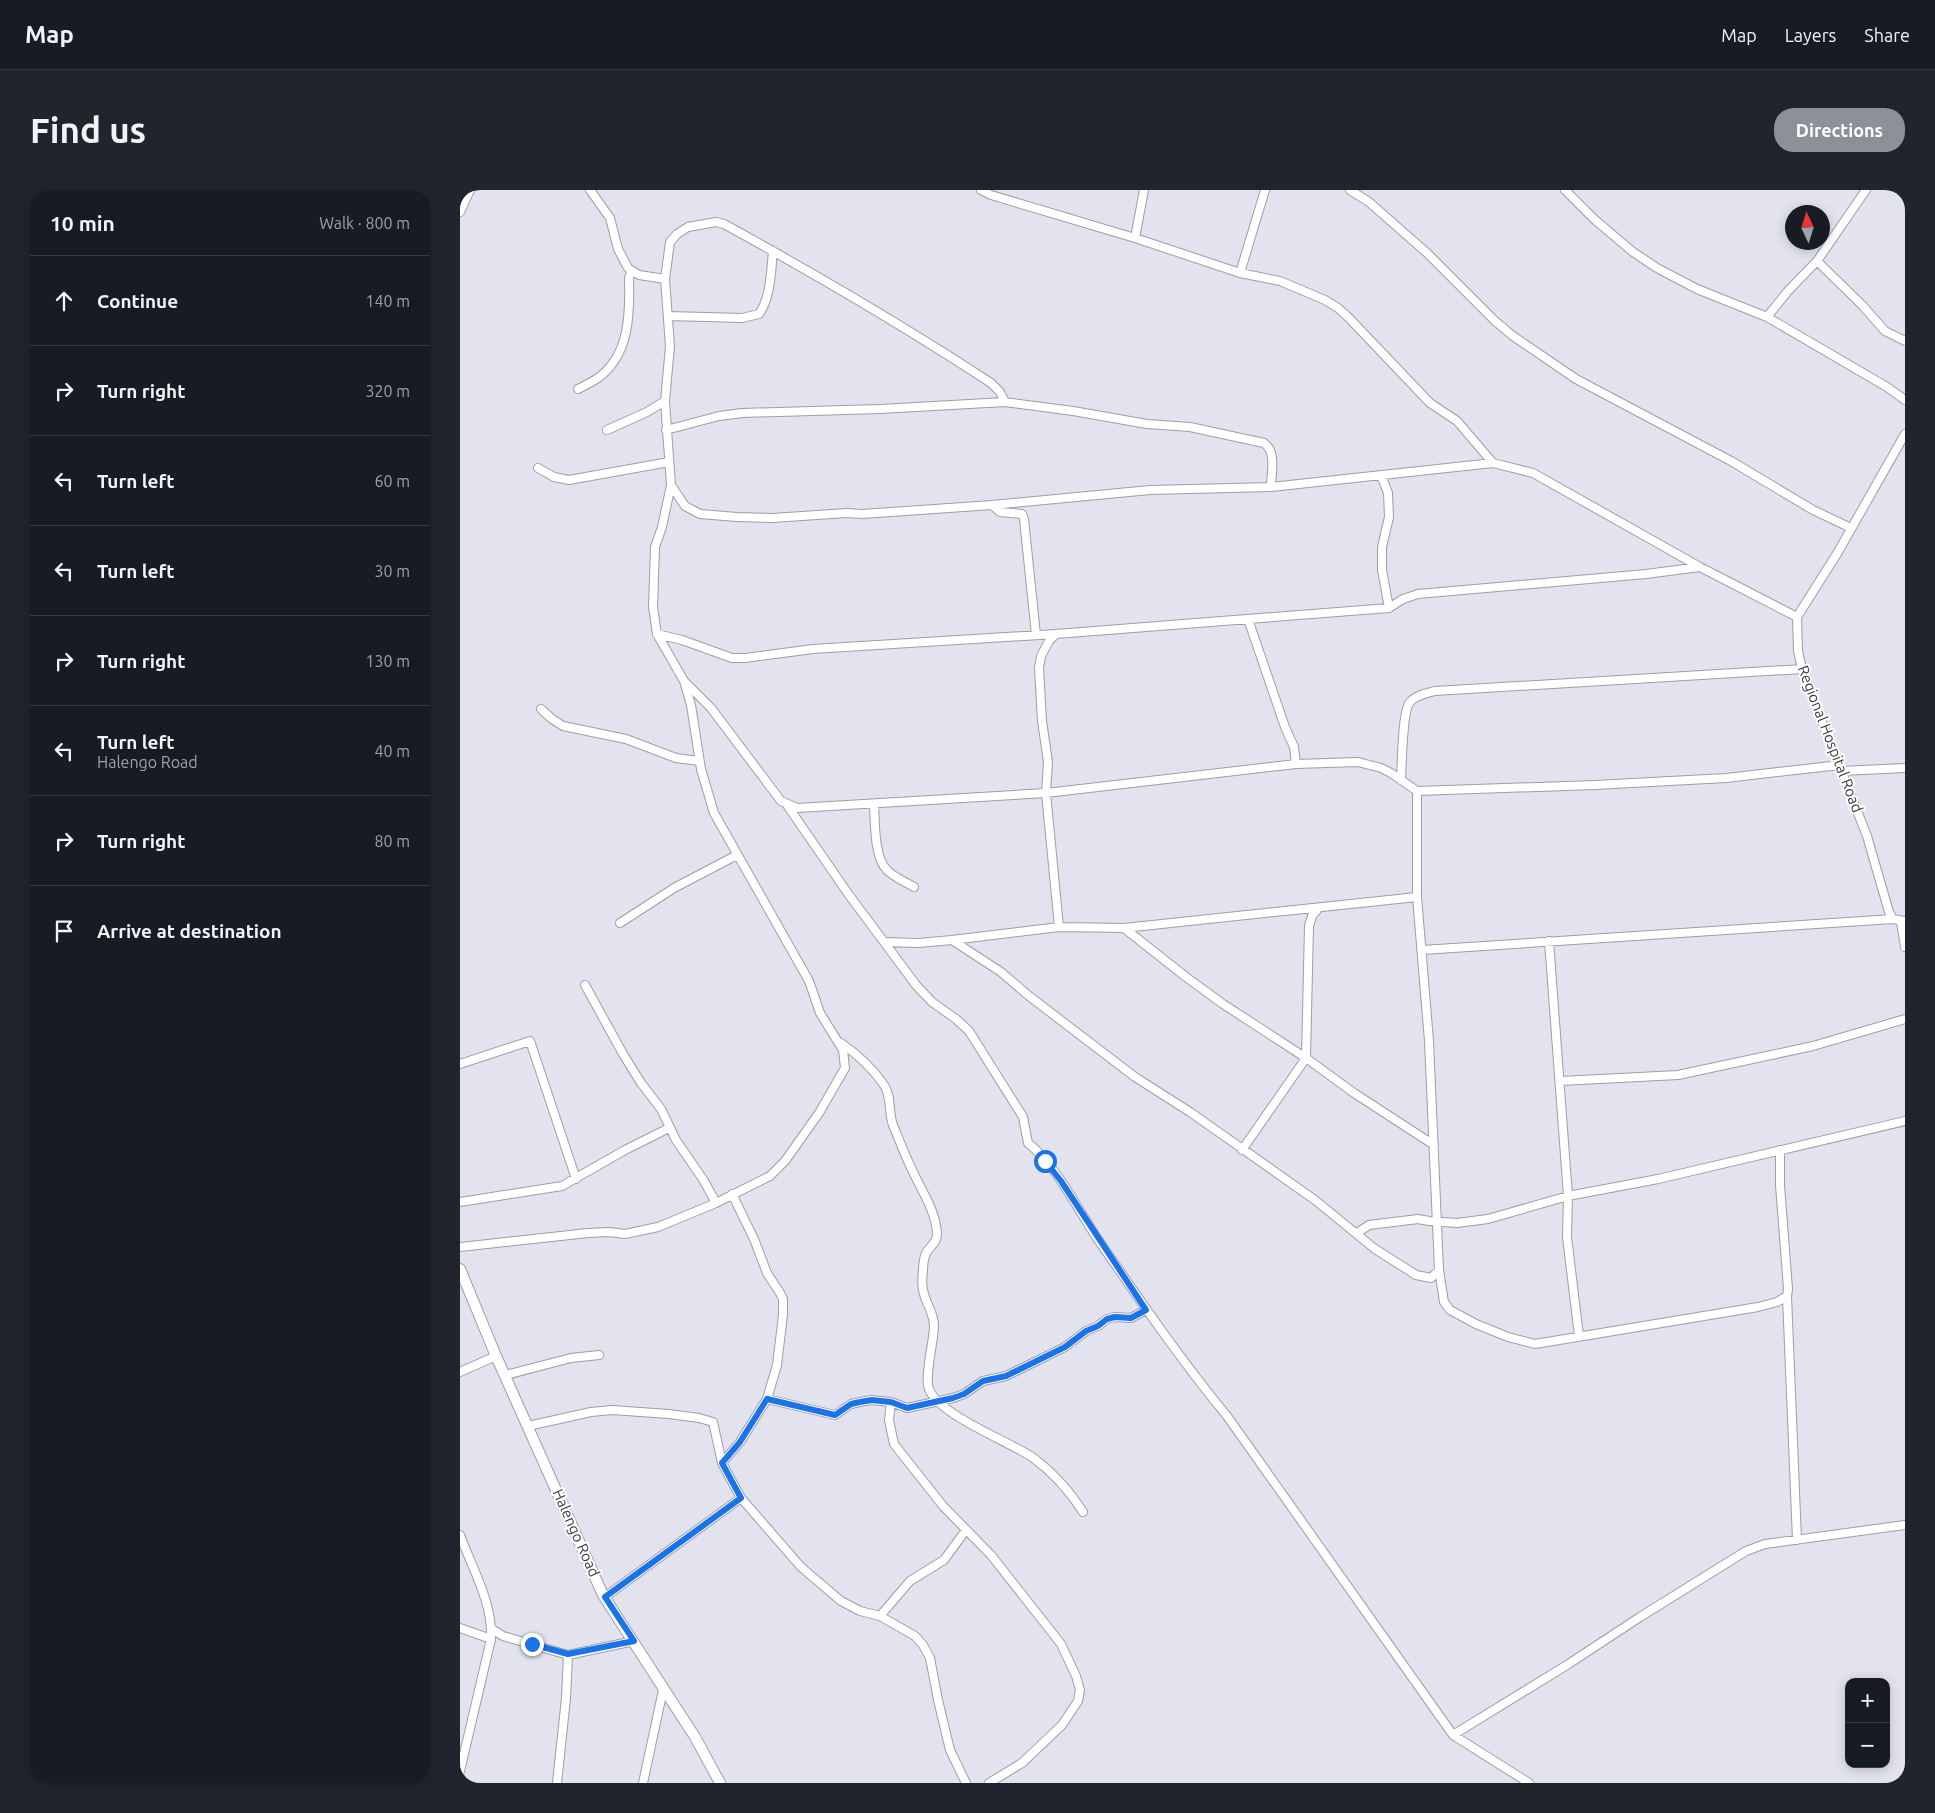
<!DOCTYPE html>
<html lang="en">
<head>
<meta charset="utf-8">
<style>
  :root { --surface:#171b24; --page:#20242c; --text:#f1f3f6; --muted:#9ea1a6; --line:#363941; --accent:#8c9099 }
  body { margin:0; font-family:Ubuntu,sans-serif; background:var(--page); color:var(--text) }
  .controls { position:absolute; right:15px; bottom:15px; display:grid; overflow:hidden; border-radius:10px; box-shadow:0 2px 12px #0003 }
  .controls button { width:45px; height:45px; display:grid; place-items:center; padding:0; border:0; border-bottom:1px solid var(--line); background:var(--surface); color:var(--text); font:25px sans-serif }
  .compass { position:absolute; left:1325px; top:15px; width:45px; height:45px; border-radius:50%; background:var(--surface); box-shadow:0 2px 12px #0003; rotate:356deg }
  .stop { position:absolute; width:15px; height:15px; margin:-11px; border:4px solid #1a73e8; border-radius:50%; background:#fff }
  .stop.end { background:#1a73e8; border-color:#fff; box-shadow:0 1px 5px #0008 }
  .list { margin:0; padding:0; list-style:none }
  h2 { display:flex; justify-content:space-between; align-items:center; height:65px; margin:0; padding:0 20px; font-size:21px }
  h2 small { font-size:16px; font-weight:400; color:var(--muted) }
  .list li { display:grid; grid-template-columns:32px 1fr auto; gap:15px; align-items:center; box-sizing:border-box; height:90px; padding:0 20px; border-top:1px solid var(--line) }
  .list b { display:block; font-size:19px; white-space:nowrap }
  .list p { margin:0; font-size:16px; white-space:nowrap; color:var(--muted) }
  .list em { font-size:16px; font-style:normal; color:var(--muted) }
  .icon { flex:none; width:28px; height:28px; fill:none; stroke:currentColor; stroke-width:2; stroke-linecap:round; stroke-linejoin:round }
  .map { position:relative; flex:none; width:1445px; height:1593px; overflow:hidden; border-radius:20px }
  header { display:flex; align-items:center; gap:30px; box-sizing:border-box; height:70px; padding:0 25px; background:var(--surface); border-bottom:1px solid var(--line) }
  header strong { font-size:24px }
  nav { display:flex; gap:28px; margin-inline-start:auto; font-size:18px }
  .intro { display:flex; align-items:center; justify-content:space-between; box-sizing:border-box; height:120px; padding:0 30px }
  h1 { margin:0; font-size:35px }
  .button { padding:12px 22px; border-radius:20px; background:var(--accent); color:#fff; font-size:18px; font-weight:700 }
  main { display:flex; gap:30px; padding:0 30px }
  aside { flex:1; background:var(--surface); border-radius:20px; box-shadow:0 2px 12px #0003 }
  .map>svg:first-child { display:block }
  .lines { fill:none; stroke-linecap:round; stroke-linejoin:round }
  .street-casing { stroke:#9e9da9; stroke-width:10 }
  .secondary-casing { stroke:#9e9da9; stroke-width:12 }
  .street { stroke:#fff; stroke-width:8 }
  .secondary { stroke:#fff; stroke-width:10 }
  .route { stroke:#1a73e8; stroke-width:6 }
  .labels { text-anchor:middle; stroke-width:4; stroke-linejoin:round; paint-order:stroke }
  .street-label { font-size:15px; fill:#3b3a3f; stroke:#fff }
</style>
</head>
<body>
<header>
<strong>Map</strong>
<nav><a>Map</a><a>Layers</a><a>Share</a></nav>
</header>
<div class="intro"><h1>Find us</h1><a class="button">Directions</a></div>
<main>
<aside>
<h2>10 min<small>Walk · 800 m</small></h2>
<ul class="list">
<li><svg class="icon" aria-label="ahead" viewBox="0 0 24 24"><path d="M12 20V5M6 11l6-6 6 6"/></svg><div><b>Continue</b></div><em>140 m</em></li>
<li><svg class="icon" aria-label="right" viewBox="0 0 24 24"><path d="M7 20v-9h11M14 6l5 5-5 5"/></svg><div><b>Turn right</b></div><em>320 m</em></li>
<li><svg class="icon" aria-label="left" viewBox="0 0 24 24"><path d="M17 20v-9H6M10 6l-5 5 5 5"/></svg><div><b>Turn left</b></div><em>60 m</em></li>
<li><svg class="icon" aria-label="left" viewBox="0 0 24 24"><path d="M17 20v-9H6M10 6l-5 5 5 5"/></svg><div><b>Turn left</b></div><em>30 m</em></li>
<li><svg class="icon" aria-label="right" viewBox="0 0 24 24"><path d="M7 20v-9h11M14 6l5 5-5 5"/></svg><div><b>Turn right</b></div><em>130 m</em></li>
<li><svg class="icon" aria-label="left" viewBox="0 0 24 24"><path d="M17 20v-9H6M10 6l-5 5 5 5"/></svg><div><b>Turn left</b><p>Halengo Road</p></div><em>40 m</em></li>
<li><svg class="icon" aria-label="right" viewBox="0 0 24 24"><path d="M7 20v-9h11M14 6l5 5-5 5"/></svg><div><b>Turn right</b></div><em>80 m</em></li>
<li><svg class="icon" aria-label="arrive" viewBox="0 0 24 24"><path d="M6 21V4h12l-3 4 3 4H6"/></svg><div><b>Arrive at destination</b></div></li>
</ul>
</aside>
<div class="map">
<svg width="1445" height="1593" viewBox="0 0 1445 1593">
  <rect width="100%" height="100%" fill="#e3e2ef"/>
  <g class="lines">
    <g class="street-casing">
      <path id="street" d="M 130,0 L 150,28 L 158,59 L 168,78 L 179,85 L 205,89
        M 521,0 L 531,5 L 675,48 L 780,83 L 820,91 L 865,110 L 878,118 L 888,127 L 970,213 L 997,231 L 1033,273
        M 890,0 L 909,12 L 967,63 L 1035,131 L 1053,146 L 1116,189 L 1271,271 L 1353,320 L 1391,338
        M 1105,0 L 1134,29 L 1173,62 L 1197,78 L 1237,99 L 1307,127 L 1427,197 L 1445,210
        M 0,22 L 10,0
        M 675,48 L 684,0
        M 1357,71 L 1403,116 L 1425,141 L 1445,151
        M 780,83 L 805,0
        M 208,126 L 282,128 L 299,124 C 311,108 311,80 313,61
        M 1307,127 L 1328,101 L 1357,71 L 1406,0
        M 118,199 C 124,196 132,192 138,188 C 170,165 170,123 169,88 L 171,82
        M 545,212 L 540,202 L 531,193 C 444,136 355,84 264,34 L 256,32 L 228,37 L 217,44 L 210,52 L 205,89 L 210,156 L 205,211 L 211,295 L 225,316 L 240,324 L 277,327 L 312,328 L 387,323 L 402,324 L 532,315 L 690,300 L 811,297 L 1033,273 L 1073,283 L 1240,377 L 1337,427
        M 147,240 L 187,222 L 205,211
        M 206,240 L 259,226 L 282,223 L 420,219 L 545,212 L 613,221 L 687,234 L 730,237 L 804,253 C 817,262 811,283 811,297
        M 78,278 L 94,287 L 109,290 L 209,272
        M 921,285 L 928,303 L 929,327 L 922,357 L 922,380 L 929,418
        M 532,315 L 540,322 L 562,324 L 564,329 L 576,445
        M 788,429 L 825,537 L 834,557 L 836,574
        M 197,444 L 222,450 L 272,468 L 285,468 L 353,459 L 596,444 L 929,418 L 943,409 L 958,404 L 1186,384 L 1240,377
        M 596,444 L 589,451 L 581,466 L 579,478 L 582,531 L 588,572 L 586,603 L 599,737
        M 224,491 L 251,518 L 321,611 L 337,618 L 586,603 L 836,574 L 898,572 L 921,578 L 931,583 L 957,601 L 1135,595 L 1266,588 L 1380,575
        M 81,519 L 92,529 L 103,536 L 166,549 L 216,568 L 239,571
        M 1382,581 L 1445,578
        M 941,590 C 942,575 942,521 950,512 C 956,505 967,503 975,501 L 1342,479
        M 957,601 L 957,707 L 969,851 L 979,1080 L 984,1112 L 990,1120 L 1016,1134 L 1048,1147 L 1075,1154 L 1298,1117 L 1317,1112 L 1327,1106 L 1328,1099 L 1320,995 L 1320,960
        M 414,614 C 415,632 414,668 427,680 C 433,687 446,692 454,697
        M 327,615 L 389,705 L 456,795 L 472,812 L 496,829 L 509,841 L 563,927 L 568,953 C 596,975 617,1018 637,1048 C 679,1109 720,1169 767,1226 L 993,1545 L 1069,1593
        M 1433,729 L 1429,722 L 1407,646 L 1356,517 L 1342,479 L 1338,461 L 1337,427 L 1378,362 L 1445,244
        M 1441,732 L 1445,757
        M 160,733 L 214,698 L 277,665
        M 664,738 L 726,787 L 763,814 L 846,868 L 894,903 L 974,955
        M 492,750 L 541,782 L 569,806 L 675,887 L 730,922 L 855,1010 L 915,1059 L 956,1085 L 971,1088 L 979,1080
        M 1089,751 L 1108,1006 L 1107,1047 L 1119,1146
        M 424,752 L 459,753 L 492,750 L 599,737 L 664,738 L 957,707
        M 962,760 L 1433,729 L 1445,731
        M 125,795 L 163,864 L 181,893 L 201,919 L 216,950 L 244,991 L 256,1013
        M 381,853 C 397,864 413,879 424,895 C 432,907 428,922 433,935 C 440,952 446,968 454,984 C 463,1003 476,1022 477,1044 C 477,1053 470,1056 466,1063 C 464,1068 463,1076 463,1081 C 462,1088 462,1098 464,1104 C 467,1116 474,1123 474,1136 C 474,1151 464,1187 469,1199 C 479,1225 548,1251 572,1267 C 594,1283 609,1300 623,1322
        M 0,874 L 70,851 L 116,989
        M 1100,891 L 1218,885 L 1353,856 L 1445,829
        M 782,960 L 846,868 L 849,736 L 852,726 L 858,719
        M 0,1012 L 102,996 L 165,960 L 209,938
        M 897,1043 L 909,1035 L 958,1029 L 969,1031 L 997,1033 L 1028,1029 L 1108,1006 L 1198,989 L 1445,931
        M 0,1057 L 128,1043 L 149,1042 L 165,1044 L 198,1037 L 256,1013 L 310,986 L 325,971 L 359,923 L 385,878 L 383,860 L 360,823 L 349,791 L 254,623 L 241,579 L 231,515 L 224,491 L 197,444 L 193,417 L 195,357 L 202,337 L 211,295
        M 1327,1106 L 1337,1350
        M 0,1182 L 36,1166
        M 46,1185 L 111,1168 L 139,1165
        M 307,1209 L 375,1225 L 391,1214 L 400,1212 L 411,1210 L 431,1212 L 447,1218 L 493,1208 L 504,1204 L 523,1191 L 546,1186 L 605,1157 L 626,1141 L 638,1136 L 647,1129 L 655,1127 L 671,1128 L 686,1120
        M 431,1212 L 429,1230 L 434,1254 L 483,1316 L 531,1365 L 601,1454 L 616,1486 L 620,1500 L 618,1511 L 602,1535 L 562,1573 L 529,1593
        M 68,1236 L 131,1222 L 152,1220 L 209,1224 L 239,1228 L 253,1232 L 262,1273 L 281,1308 L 341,1377 L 381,1411 L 400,1421 L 420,1426 L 455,1446 L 463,1455 L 470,1468 L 478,1510 L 490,1560 L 506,1593
        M 262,1273 L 280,1252 L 307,1209 L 317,1175 L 323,1125 L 323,1109 L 320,1103 L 307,1083 L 294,1049 L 272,1004
        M 0,1345 C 12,1378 33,1413 31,1449 L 0,1581
        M 145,1407 L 281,1308
        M 420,1426 L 450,1391 L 484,1370 L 506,1340
        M 0,1438 L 31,1449
        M 32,1439 L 43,1446 L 108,1465 L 174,1451
        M 993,1545 L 1107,1475 L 1180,1427 L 1286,1361 L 1305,1354 L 1445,1335
        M 97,1593 L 106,1508 L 108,1465
        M 183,1593 L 203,1500"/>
    </g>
    <g class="secondary-casing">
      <path id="secondary" d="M 0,1079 L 36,1166 L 143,1405 L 235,1547 L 260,1593"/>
    </g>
    <use href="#street" class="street"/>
    <use href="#secondary" class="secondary"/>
  </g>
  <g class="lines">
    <path class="route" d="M 72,1454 L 108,1464 L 174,1451 L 145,1407 L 281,1308 L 262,1273 L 280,1252 L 307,1209 L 375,1225 L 391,1214 L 400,1212 L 412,1210 L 431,1212 L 447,1218 L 493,1208 L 504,1204 L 523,1191 L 546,1186 L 605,1157 L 626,1141 L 638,1136 L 647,1129 L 655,1127 L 671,1128 L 686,1120 L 601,991 L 585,971"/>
  </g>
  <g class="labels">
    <g class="street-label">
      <text transform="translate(1370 549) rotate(69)" y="5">Regional Hospital Road</text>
      <text transform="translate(116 1343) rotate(66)" y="5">Halengo Road</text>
    </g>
  </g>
</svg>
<div class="controls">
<button>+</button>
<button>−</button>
</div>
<svg class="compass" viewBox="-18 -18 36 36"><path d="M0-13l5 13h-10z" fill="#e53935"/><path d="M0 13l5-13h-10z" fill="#9ea1a6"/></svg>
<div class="stop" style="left:585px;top:971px"></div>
<div class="stop end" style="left:72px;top:1454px"></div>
</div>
</main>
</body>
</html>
